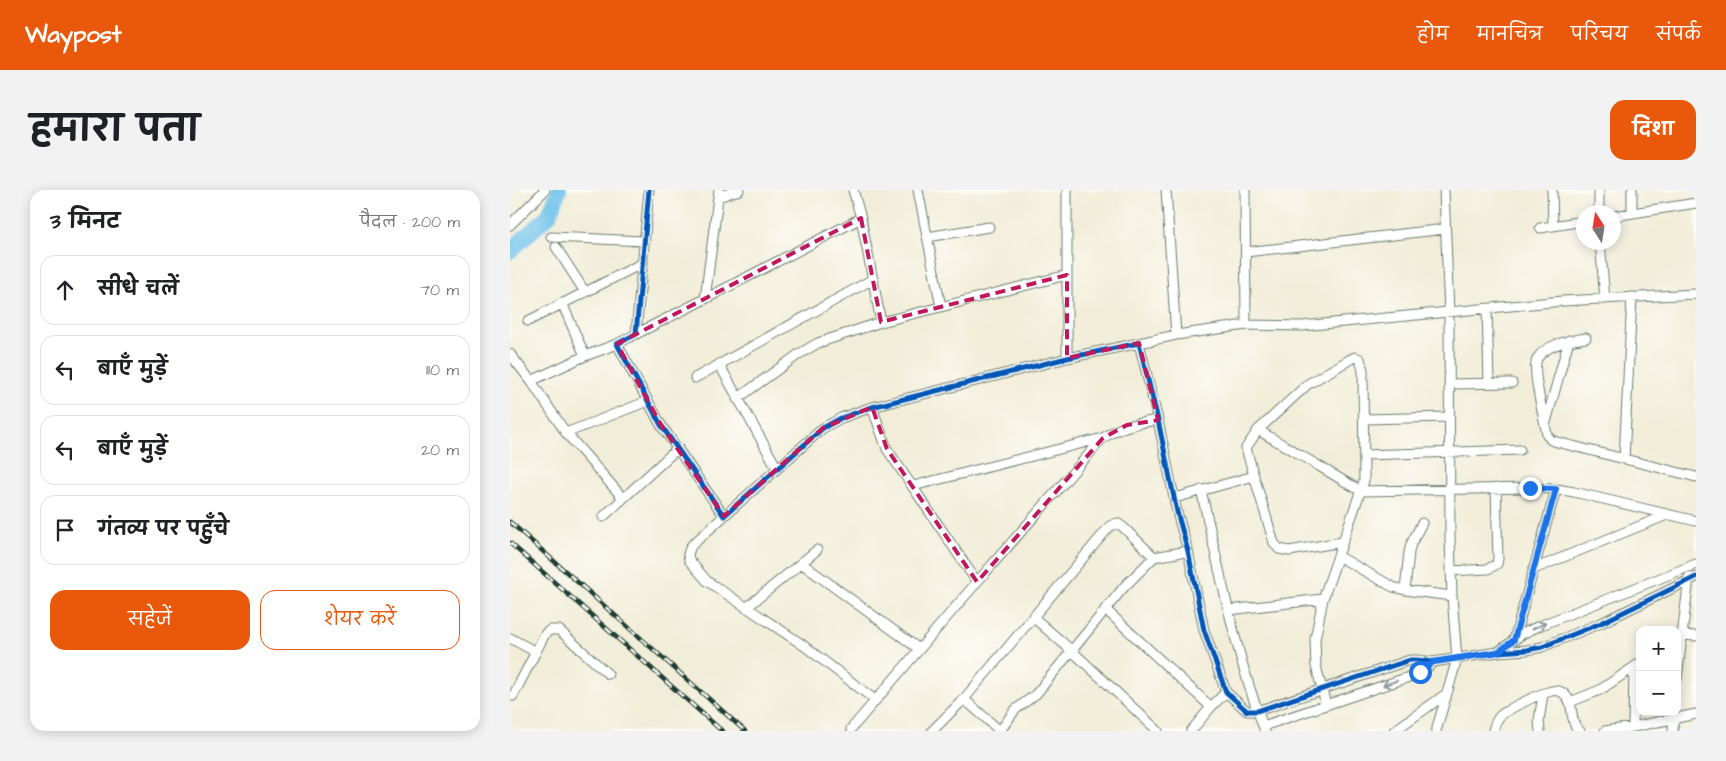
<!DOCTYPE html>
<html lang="hi">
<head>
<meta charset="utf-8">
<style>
  :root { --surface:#fff; --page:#f2f2f2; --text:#202124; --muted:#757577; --line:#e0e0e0; --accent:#ea580c }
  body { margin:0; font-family:"Architects Daughter","Playpen Sans Deva",sans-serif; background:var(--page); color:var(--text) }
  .controls { position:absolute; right:15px; bottom:15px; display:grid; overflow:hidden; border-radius:10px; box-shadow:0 2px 12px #0003 }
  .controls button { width:45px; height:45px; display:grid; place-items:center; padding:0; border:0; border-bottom:1px solid var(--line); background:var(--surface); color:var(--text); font:25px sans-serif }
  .compass { position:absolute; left:1066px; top:15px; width:45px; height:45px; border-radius:50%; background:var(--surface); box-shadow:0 2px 12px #0003; rotate:348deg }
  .stop { position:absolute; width:15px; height:15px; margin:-11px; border:4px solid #1a73e8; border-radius:50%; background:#fff }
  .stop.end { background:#1a73e8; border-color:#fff; box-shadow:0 1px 5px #0008 }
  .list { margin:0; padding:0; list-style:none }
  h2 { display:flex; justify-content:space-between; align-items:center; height:65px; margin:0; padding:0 20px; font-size:21px }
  h2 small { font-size:16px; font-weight:400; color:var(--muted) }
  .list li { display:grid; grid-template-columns:32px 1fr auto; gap:15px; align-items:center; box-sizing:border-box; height:70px; margin:0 10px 10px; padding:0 10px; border:1px solid var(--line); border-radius:15px }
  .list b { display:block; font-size:19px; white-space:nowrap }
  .list em { font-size:16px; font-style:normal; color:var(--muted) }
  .actions { display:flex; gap:10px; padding:15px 20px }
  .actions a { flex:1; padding:11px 0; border:1px solid var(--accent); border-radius:15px; text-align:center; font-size:18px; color:var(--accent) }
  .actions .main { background:var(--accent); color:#fff }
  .icon { flex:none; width:28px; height:28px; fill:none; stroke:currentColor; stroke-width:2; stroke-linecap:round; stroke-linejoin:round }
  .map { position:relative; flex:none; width:1186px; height:541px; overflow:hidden; border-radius:15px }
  header { display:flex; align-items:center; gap:30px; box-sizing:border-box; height:70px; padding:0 25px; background:var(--accent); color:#fff }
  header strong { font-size:24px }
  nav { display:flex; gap:28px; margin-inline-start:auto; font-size:18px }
  .intro { display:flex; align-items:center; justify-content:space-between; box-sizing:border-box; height:120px; padding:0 30px }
  h1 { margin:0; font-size:35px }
  .button { padding:12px 22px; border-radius:15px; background:var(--accent); color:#fff; font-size:18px; font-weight:700 }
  main { display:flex; gap:30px; padding:0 30px }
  aside { flex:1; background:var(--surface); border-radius:15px; box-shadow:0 2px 12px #0003 }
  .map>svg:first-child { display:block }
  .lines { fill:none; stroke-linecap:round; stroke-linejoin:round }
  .river { stroke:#6fc2ec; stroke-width:16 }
  .street-casing { stroke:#697b6d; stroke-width:11 }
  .street { stroke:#fff; stroke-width:9 }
  .rail-casing { stroke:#1f3d34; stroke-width:4.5 }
  .rail { stroke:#fdfcf7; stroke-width:2.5; stroke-dasharray:8; stroke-linecap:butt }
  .cycleway-casing { stroke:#fdfcf7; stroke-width:8 }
  .cycleway { stroke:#0057b8; stroke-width:5 }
  .oneway { stroke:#8f9e9a }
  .route { stroke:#1a73e8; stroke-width:6 }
  .marked { fill:none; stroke:#c2185b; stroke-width:4; stroke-dasharray:10 6; stroke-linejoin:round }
</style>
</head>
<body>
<header>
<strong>Waypost</strong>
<nav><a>होम</a><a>मानचित्र</a><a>परिचय</a><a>संपर्क</a></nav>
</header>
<div class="intro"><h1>हमारा पता</h1><a class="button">दिशा</a></div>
<main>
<aside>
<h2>3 मिनट<small>पैदल · 200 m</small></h2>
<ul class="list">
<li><svg class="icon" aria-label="ahead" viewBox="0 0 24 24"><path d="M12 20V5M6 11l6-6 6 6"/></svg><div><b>सीधे चलें</b></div><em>70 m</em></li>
<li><svg class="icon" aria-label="left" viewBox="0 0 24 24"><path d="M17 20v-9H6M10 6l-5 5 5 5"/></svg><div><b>बाएँ मुड़ें</b></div><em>110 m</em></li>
<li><svg class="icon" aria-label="left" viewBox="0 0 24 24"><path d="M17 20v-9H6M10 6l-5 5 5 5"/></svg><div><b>बाएँ मुड़ें</b></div><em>20 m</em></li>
<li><svg class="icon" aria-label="arrive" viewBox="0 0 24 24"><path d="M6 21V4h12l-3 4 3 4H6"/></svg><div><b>गंतव्य पर पहुँचे</b></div></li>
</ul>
<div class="actions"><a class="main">सहेजें</a><a>शेयर करें</a></div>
</aside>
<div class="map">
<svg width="1186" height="541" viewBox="0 0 1186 541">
  <rect width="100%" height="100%" fill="#fdfcf7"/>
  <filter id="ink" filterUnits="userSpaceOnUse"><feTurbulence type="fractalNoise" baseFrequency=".02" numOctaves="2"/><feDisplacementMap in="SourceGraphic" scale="10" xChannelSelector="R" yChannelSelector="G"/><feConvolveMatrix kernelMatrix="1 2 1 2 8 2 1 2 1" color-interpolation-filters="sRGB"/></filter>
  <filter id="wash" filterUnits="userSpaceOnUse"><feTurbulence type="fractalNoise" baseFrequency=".0096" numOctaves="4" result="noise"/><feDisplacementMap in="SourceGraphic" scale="20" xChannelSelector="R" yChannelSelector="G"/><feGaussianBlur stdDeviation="1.12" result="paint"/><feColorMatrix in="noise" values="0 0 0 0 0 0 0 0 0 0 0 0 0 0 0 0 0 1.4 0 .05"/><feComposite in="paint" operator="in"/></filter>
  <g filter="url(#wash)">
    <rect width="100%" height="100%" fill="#f2edd8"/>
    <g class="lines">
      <path class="river" d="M 0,61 L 39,25 L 49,0"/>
    </g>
  </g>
  <g filter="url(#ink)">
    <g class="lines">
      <g class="street-casing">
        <path id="street" d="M 139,0 L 126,144 L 107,154 L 151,235 L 214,326 L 313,238 L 331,228 L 362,217 L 557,168 L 629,153 L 648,230 L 667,322 L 678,361 L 694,440 L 716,502 L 737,521 L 747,521 L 900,470 L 907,470 L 923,472 L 988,462 L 1017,460 L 1032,457 L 1091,433 L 1186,387
          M 343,0 L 351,28 L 371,132
          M 408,0 L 431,117
          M 656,0 L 666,145
          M 735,0 L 736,135
          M 1042,0 L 1043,36
          M 1122,0 L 1122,23
          M 208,7 L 229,0
          M 1089,22 L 1089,0
          M 1104,26 L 1186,13
          M 0,35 L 35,0
          M 1030,38 L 1074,31
          M 41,47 L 135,51
          M 417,47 L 479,37
          M 1090,52 L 1095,109
          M 46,57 L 75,102
          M 736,62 L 935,39
          M 195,109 L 351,28
          M 52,113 L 75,166
          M 977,119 L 979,193
          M 18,131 L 133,73
          M 126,144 L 195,109 L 209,0
          M 1076,148 C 1061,150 1035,154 1027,169 C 1021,180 1035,231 1037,245 L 1041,250 L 1047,252 L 1186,287
          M 629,153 L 666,145 L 736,135 L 792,136 L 1053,111 L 1186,104
          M 0,164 L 21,191 L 75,166 L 107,154
          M 557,168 L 557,0
          M 209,174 L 267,278
          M 185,188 L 363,89
          M 21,191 L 56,243 L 138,211
          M 939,194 L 1002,193
          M 227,209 L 289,164 L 308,153 L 371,132 L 557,85
          M 362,217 L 377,259 L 467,392
          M 854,229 L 939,227
          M 1036,232 L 1059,150
          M 748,240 L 798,194 L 839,170 L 845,167 L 850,169 L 853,180 L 854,291 L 813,409 L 805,449 L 806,476 L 816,515
          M 56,243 L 113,308
          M 854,265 L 1010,260
          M 1114,269 L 1122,107
          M 744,286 L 764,353 L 769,359 L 779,361 L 832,352
          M 403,296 L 593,248
          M 691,300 C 710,380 725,465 755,541
          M 665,308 L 744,286 L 736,258 L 748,240 L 851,301 L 1020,298 L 1046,299 L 1064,302 L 1186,331
          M 214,326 L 181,356 L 178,364 L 179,370 L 197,391 L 293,455 L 365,510
          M 93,327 L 168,258
          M 828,366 L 883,397 L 895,400 L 942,406
          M 291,373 L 409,459
          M 1024,379 L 1157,325
          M 941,381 L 978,379 L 987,374 L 988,369 L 986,298
          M 895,400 L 899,362 L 901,354 L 912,333
          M 236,418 L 307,360
          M 595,419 L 701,517
          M 719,420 L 813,409
          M 523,427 L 561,460 L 648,541
          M 1167,447 L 1172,445 L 1186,446
          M 0,448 L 26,462
          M 1004,450 L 1046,299
          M 988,462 L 1012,444 L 1029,436 L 1186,374
          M 1167,489 L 1179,387
          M 3,506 L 35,444 L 40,440 L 49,440 L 98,484
          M 454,509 L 490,541
          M 1060,512 L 1090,500 L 1130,473
          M 753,536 L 902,486 L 918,477 L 923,472
          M 1123,537 L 1124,477
          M 341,539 L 467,392 L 593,248 C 610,236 628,233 648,230
          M 422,541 L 454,509 L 600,336 L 607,333 L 613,337 L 644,367
          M 490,541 L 505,520 L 526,504 L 614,397 L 644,367 L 678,361
          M 681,541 L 701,517 L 716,502
          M 884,541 L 936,504
          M 926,541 L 947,469 L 942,406 L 940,347 L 939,123 L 934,0
          M 983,541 C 984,536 986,531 989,527 C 995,520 1029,504 1038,502 C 1043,500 1049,500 1053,503 C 1066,512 1058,533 1070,541
          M 1030,541 L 1029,531 L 1033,504
          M 1095,541 L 1123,537 L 1186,524
          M 1163,541 L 1164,522"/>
      </g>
      <use href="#street" class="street"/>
      <g class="rail-casing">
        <path id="rail" d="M 0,332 L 235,541
          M 0,353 L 212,541"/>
      </g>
      <use href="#rail" class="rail"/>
      <g class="cycleway-casing">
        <path id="cycleway" d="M 139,0 L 126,144 L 107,154 L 151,235 L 214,326 L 313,238 L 331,228 L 362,217 L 557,168 L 629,153 L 648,230 L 667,322 L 678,361 L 694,440 L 716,502 L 737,521 L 747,521 L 900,470 L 907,470 L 923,472 L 988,462 L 1017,460 L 1032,457 L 1091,433 L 1186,387"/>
      </g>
      <use href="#cycleway" class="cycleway"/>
    </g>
    <defs><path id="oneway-shaft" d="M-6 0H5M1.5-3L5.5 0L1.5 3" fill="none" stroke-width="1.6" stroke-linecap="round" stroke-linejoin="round" transform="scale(1.25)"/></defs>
    <g class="oneway">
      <use href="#oneway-shaft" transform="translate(1029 436) rotate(-23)"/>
      <use href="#oneway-shaft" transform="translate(880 493) rotate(161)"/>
    </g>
  </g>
  <g class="lines" filter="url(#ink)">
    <path class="route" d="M 910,482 L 918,477 L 923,472 L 988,462 L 1004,450 L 1046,299 L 1020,298"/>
  </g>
  <path class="marked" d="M 351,28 L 371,132 L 557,85 L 557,168 L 629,153 L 648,230 L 617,235 L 593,248 L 467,392 L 377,259 L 362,217 L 313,238 L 214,326 L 151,235 L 107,154 Z"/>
</svg>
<div class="controls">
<button>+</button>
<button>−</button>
</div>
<svg class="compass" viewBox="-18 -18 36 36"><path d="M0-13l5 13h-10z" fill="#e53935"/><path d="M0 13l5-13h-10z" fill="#757577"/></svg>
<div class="stop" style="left:910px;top:482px"></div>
<div class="stop end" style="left:1020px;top:298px"></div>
</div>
</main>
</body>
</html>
